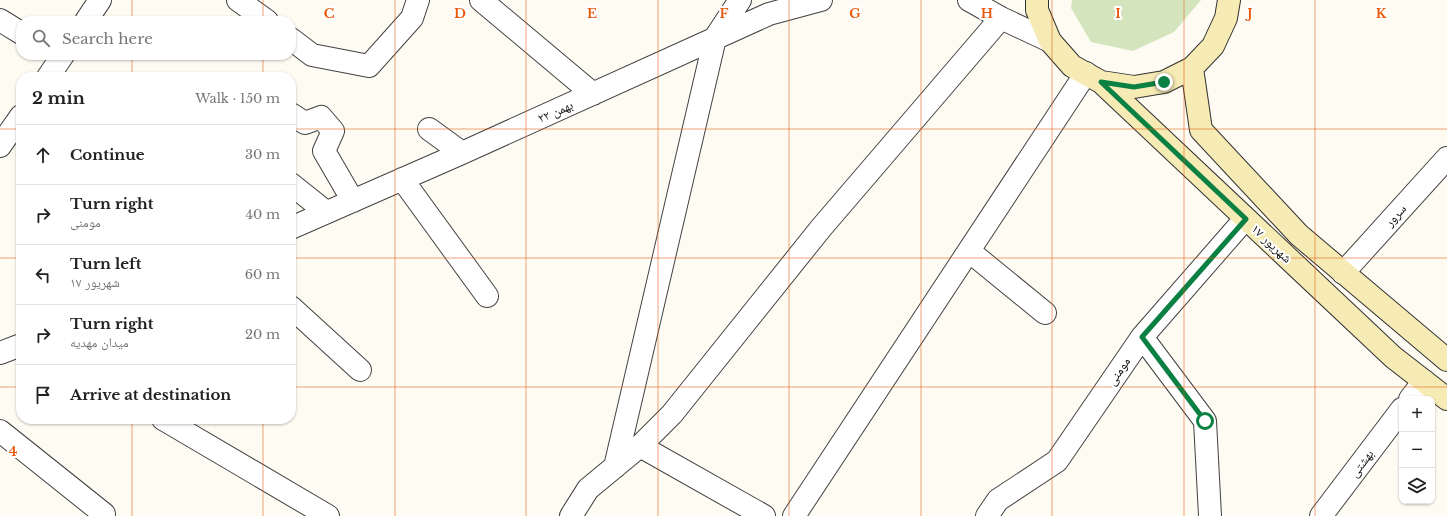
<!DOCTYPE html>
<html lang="en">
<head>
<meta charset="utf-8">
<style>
  :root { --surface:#fff; --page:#f6f6f6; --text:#222; --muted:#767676; --line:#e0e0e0 }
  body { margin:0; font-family:"Libre Baskerville","Noto Naskh Arabic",serif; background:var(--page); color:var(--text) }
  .controls { position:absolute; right:12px; bottom:12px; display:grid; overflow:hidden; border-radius:8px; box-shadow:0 1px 3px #0004 }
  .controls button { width:36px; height:36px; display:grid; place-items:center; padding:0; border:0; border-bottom:1px solid var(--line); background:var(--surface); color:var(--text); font:20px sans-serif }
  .stop { position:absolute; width:12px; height:12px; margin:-9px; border:3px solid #0b8043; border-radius:50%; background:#fff }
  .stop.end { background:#0b8043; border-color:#fff; box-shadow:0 1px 4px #0008 }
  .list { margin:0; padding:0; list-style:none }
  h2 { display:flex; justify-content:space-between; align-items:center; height:52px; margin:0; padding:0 16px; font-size:17px }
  h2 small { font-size:13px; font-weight:400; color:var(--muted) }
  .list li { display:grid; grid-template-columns:26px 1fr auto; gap:12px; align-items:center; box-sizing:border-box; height:60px; padding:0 16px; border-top:1px solid var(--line) }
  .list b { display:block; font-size:15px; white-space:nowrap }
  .list p { margin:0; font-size:13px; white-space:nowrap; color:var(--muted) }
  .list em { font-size:13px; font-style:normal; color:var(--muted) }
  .icon { flex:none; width:22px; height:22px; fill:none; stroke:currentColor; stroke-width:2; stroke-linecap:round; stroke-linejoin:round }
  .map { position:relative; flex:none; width:1447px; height:516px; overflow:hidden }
  .search { position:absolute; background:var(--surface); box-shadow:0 1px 3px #0004; left:16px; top:16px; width:280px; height:44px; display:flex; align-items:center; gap:10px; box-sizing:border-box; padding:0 14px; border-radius:16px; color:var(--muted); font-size:15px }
  .panel { position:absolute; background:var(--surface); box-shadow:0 1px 3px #0004; left:16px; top:72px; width:280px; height:352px; border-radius:16px }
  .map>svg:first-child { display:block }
  .green { fill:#d4e5be }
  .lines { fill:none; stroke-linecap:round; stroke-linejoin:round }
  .street-casing { stroke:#424242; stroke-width:24 }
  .secondary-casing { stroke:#313131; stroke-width:24 }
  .street { stroke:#fff; stroke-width:22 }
  .secondary { stroke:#f6ebb4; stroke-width:22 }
  .route { stroke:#0b8043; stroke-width:5 }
  .grid { fill:none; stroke:#e8590c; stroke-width:1; stroke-opacity:0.55 }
  .labels { text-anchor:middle; stroke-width:4; stroke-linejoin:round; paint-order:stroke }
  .street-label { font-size:13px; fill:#0f0f0f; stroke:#fff }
  .grid-label { font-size:13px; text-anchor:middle; font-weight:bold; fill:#e8590c; stroke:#fff; stroke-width:4; stroke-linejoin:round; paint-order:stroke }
</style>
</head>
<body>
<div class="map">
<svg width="1447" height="516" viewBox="0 0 1447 516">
  <rect width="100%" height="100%" fill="#fdfbf2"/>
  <path class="green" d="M 1072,0 L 1201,0 L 1174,32 L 1133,51 L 1091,42 L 1071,8 Z"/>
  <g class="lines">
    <g class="street-casing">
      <path id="street" d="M 238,0 L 267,21
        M 481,0 L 593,94
        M 969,0 L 1001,18 L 1050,41
        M 0,20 L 21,33
        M 86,21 L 100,0
        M 291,39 L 312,55 L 369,66 L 412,18 L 418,0
        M 48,77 L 63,55
        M 291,114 L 305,123 L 321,117 L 333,131 L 324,151 L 353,201
        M 429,129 L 462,153
        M 0,146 L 21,116
        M 402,179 L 487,296
        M 291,184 L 326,212
        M 291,228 L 462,153 L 769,14 L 821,0
        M 969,251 L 1045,313
        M 1343,273 L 1447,158
        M 291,307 L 360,370
        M 1142,337 L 1205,421 L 1210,516
        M 0,353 L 21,345
        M 1410,399 L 1424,381
        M 163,419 L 328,516
        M 0,431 L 104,514
        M 640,446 L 764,516
        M 615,467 L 715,38 L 740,0
        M 571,516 L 588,489 L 640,446 L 672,414 L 821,228 L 1001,18
        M 794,516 L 1086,73
        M 987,516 L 998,500 L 1057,461 L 1142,337 L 1245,219
        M 1321,516 L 1402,409"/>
    </g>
    <g class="secondary-casing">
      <path id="secondary" d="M 1037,0 L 1037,10 L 1050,41 L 1072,66 L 1101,82 L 1134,87 L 1164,82 L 1192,68 L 1213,46 L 1226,18 L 1229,0
        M 1192,68 L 1201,130 L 1299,235 L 1447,360
        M 1101,82 L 1393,357 L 1447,399"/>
    </g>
    <use href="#street" class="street"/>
    <use href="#secondary" class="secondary"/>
  </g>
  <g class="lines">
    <path class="route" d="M 1164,82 L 1134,87 L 1101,82 L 1246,219 L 1142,337 L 1205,421"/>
  </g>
  <path class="grid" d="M 132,0 L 132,21M 263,0 L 263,21M 395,0 L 395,516M 526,0 L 526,516M 658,0 L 658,516M 789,0 L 789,516M 921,0 L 921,516M 1052,0 L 1052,516M 1184,0 L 1184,516M 1315,0 L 1315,516M 132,55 L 132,77M 263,55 L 263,77M 0,129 L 21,129M 291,129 L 1447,129M 0,258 L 21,258M 291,258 L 1447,258M 0,387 L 21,387M 291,387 L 1447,387M 132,419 L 132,516M 263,419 L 263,516"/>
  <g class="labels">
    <g class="street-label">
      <text transform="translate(555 111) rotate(-24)" y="5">۲۲ بهمن</text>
      <text transform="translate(1395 215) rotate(-48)" y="5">سرور</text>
      <text transform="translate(1272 243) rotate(43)" y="5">۱۷ شهریور</text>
      <text transform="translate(1118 371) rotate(-56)" y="5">مومنی</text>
      <text transform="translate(1361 463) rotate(-53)" y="5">بهشتی</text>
    </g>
  </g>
  <g class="grid-label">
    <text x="329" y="18">C</text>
    <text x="460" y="18">D</text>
    <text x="592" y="18">E</text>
    <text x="724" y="18">F</text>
    <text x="855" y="18">G</text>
    <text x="987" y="18">H</text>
    <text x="1118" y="18">I</text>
    <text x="1250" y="18">J</text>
    <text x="1381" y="18">K</text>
    <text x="13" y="456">4</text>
  </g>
</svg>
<div class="controls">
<button>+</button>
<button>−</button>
<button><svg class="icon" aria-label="layers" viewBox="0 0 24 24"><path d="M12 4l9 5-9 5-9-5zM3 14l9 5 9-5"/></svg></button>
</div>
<div class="stop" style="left:1205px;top:421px"></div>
<div class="stop end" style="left:1164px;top:82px"></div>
<div class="search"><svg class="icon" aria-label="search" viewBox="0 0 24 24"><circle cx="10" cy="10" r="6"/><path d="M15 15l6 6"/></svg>Search here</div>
<section class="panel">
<h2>2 min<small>Walk · 150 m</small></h2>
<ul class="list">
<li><svg class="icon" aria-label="ahead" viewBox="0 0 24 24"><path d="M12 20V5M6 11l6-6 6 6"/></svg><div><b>Continue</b></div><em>30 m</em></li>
<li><svg class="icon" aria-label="right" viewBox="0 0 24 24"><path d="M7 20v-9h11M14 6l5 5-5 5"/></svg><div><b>Turn right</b><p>مومنی</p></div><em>40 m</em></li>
<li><svg class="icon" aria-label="left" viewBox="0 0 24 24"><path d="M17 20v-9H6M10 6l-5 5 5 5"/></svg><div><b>Turn left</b><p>۱۷ شهریور</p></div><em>60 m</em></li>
<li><svg class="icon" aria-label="right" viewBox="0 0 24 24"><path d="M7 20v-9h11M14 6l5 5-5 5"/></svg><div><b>Turn right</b><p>میدان مهدیه</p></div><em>20 m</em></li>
<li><svg class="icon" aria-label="arrive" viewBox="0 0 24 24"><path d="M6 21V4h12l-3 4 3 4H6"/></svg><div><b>Arrive at destination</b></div></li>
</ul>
</section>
</div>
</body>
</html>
